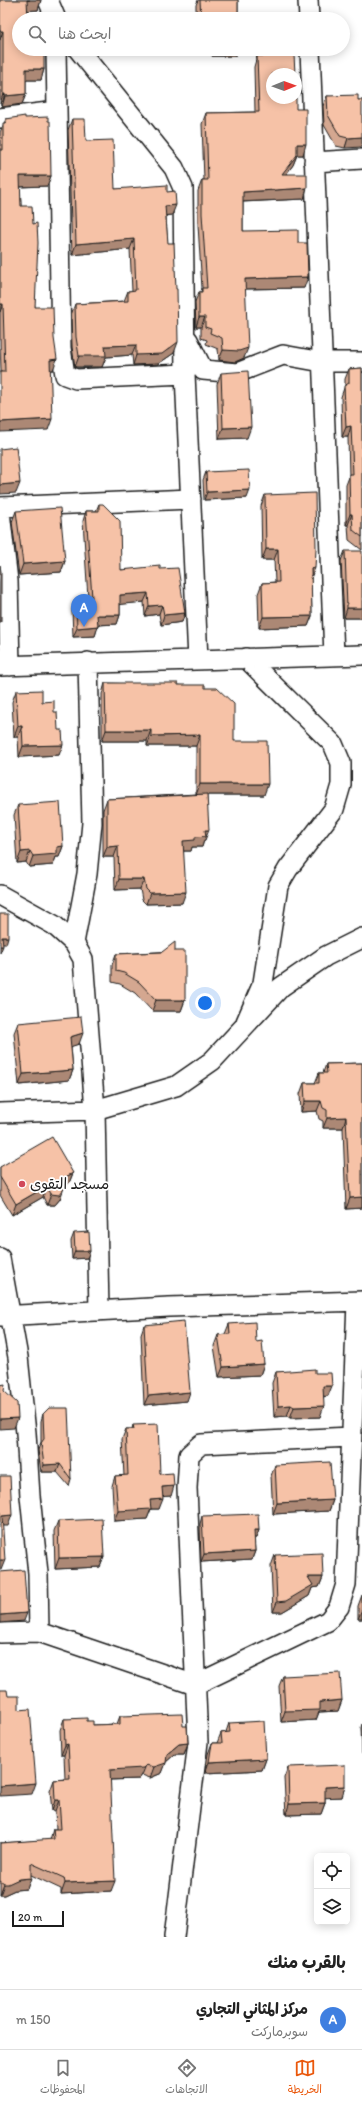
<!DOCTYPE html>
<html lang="ar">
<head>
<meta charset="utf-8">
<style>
  :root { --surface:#fff; --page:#f6f6f6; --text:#222; --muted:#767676; --line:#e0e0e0; --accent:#ea580c }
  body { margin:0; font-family:Itim,"Playpen Sans Arabic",sans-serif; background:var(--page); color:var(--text); direction:rtl }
  .controls { position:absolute; right:12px; bottom:12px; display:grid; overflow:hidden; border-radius:6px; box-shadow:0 2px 10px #0003 }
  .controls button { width:36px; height:36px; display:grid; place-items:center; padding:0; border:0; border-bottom:1px solid var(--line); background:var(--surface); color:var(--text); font:20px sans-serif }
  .compass { position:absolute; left:266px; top:68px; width:36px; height:36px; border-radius:50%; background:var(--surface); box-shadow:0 2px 10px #0003; rotate:89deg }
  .scale { position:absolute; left:12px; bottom:10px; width:52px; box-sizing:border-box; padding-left:4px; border:2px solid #1c1c1c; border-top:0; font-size:11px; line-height:14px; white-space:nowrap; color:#1c1c1c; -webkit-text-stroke:3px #fff; paint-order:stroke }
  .you { position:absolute; left:205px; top:1003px; width:14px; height:14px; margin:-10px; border:3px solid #fff; border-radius:50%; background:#1a73e8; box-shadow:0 0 0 6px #1a73e833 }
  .badge { display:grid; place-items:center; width:26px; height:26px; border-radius:50%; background:var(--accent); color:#fff; font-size:13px; font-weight:700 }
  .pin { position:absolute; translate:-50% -33px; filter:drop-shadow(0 1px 2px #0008) }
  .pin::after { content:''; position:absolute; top:21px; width:14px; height:12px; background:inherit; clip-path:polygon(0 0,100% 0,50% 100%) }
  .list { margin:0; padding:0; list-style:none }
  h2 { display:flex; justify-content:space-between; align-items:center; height:52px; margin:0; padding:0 16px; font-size:17px }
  h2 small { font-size:13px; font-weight:400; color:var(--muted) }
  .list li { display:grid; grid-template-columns:26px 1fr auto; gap:12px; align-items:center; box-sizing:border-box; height:60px; padding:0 16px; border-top:1px solid var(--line) }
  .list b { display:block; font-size:15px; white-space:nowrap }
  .list p { margin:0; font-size:13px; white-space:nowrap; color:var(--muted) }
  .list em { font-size:13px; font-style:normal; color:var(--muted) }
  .icon { flex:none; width:22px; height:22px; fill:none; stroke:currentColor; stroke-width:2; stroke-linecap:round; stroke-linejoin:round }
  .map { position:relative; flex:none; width:362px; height:1937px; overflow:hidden; direction:ltr }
  .search { position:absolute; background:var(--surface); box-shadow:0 2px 10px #0003; left:12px; right:12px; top:12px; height:44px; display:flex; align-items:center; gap:10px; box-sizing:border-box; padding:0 14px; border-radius:22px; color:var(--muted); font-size:15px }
  .sheet { height:112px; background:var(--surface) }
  nav { display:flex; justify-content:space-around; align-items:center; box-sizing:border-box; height:56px; border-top:1px solid var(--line); background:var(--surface); font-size:11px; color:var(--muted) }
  nav a { display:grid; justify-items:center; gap:2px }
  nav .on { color:var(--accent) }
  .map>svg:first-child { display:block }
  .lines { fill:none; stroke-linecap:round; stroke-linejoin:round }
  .minor-casing { stroke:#1c1c1c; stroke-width:22 }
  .minor { stroke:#fff; stroke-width:19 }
  .wall { fill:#d4a790; stroke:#1c1c1c }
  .shaded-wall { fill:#ac8875; stroke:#1c1c1c }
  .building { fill:#f6c2a7; stroke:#1c1c1c }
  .poi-dot { fill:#d1495b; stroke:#fff; stroke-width:1.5 }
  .labels { text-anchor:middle; stroke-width:3.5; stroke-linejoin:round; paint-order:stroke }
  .poi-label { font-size:15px; fill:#1c1c1c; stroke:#fff; text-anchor:start }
</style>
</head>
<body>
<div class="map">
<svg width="362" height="1937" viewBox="0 0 362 1937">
  <rect width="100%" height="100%" fill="#fff"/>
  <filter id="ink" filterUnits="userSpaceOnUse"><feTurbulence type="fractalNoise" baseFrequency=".025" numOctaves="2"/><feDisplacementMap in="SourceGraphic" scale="8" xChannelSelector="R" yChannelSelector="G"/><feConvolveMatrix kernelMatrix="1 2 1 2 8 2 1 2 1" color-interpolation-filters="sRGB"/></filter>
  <g filter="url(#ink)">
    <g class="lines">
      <g class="minor-casing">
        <path id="minor" d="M 48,0 L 56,19
          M 308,0 L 309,19
          M 56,49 L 61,348 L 65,375 L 76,379 L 185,374
          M 78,49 L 174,168 L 183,188 L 185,374 L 198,660
          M 310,49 L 334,656
          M 0,118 L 57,111
          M 314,162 L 362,159
          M 188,340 L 203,370 L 237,373 L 283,355 L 322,362 L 362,362
          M 0,507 L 191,499
          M 0,512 L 8,581 L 10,666
          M 246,658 L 333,744 L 341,763 L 341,785 L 334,809 L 288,869 L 278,886 L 263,983 L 246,1022
          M 0,666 L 362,655
          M 0,895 L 54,925 L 74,943 L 83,959 L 95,1110 L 99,1311
          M 74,943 L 87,874 L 92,823 L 88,662
          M 0,1113 L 95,1110 L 176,1086 L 212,1061 L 281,987 L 326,956 L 362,938
          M 0,1258 L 18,1357 L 26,1433 L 30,1496 L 38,1573 L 39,1632
          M 0,1316 L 169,1307 L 362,1301
          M 0,1633 L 39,1632 L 195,1685 L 328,1621 L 339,1607 L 346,1584 L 357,1302
          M 174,1937 L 198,1742 L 187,1488 L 189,1455 L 201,1444 L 351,1437"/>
      </g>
      <use href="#minor" class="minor"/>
    </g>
    <path class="wall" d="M 0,0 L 41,0 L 38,10 L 27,10 L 19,19 L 44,69 L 41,80 L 26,80 L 26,94 L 22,104 L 2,107 L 2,104 L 0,104 Z
      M 198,0 L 238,0 L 238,19 L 196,19 L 196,5 Z
      M 191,49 L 237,49 L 235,56 L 212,56 L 209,53 L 191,54 Z
      M 257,56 L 296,109 L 303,155 L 297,155 L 293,165 L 286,174 L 304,199 L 243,202 L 243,231 L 298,243 L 304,288 L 245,289 L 244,358 L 235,362 L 219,360 L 218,349 L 206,344 L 207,340 L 201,338 L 201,327 L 196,327 L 195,302 L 199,292 L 201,292 L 202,288 L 198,225 L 198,191 L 202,180 L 204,180 L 202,124 L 206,113 L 255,112 L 254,67 Z
      M 327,96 L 358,100 L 362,100 L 345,148 L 336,146 L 324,125 L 323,106 Z
      M 25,118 L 51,176 L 47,186 L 20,187 L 21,206 L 35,307 L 53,370 L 50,370 L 48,430 L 1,372 L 0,345 L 0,132 L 6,119 Z
      M 72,119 L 115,189 L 167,192 L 172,215 L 166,216 L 174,353 L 158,364 L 133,365 L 132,355 L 106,357 L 102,367 L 75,367 L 72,347 L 71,315 L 75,304 L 124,301 L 128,291 L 132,291 L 130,249 L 72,255 L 68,130 Z
      M 362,368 L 362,550 L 349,540 L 348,525 L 346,525 L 346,485 L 349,477 L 348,437 L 342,437 L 341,397 L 345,385 L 345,379 L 349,369 Z
      M 221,373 L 247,438 L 219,439 L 217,384 Z
      M 206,472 L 247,498 L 204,500 L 203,480 Z
      M 265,495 L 311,578 L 312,616 L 308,626 L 259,628 L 258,594 L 262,583 L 275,582 L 274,560 L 262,560 L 261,506 Z
      M 99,504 L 121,570 L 160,569 L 185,613 L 182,622 L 161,625 L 159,614 L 145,616 L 144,602 L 120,604 L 120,615 L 117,624 L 98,625 L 98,626 L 95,636 L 73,637 L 72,609 L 76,599 L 88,598 L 83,521 L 86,511 L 96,511 Z
      M 16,511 L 65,561 L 61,572 L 19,575 L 12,522 Z
      M 345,551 L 361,618 L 344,618 L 341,561 Z
      M 105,683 L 178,685 L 205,688 L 264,795 L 207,795 L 205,840 L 204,840 L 202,847 L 192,847 L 191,851 L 183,851 L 182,903 L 146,904 L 142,900 L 140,889 L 115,890 L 114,857 L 103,857 L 103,810 L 107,799 L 196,794 L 196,746 L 147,746 L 147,741 L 102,741 L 102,694 Z
      M 16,691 L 42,702 L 54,712 L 59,755 L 19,757 L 18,737 L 14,737 L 12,702 Z
      M 18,805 L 63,846 L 59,857 L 56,857 L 53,865 L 29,867 L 26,862 L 17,863 L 14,815 Z
      M 175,951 L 185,1000 L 181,1011 L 152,1011 L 135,993 L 120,984 L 112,982 L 112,965 L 116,954 Z
      M 18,1023 L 79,1044 L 71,1046 L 73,1070 L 69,1080 L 19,1085 L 14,1033 Z
      M 362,1063 L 362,1208 L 346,1209 L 343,1128 L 323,1128 L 323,1121 L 319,1119 L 317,1111 L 301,1112 L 300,1094 L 304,1083 L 315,1083 L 319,1073 L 323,1073 L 326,1064 Z
      M 0,1167 L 73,1173 L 69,1183 L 63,1187 L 60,1199 L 55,1205 L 47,1205 L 43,1197 L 12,1215 L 0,1195 Z
      M 74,1233 L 90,1251 L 87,1258 L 72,1259 L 71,1241 Z
      M 229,1324 L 256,1342 L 264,1364 L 260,1375 L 219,1377 L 214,1346 L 218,1335 L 225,1334 Z
      M 144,1325 L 187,1401 L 144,1405 L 141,1334 Z
      M 276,1372 L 315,1373 L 328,1396 L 323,1397 L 320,1417 L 290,1418 L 287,1416 L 274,1417 L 272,1383 Z
      M 43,1414 L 71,1479 L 69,1486 L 57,1472 L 41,1472 L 38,1450 L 41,1442 L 41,1421 Z
      M 133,1425 L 160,1474 L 171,1496 L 162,1496 L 159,1509 L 151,1509 L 147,1519 L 114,1521 L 112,1486 L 115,1476 L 124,1476 L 122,1439 L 126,1429 L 132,1429 Z
      M 275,1465 L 333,1500 L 329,1511 L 273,1514 L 271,1476 Z
      M 202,1516 L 259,1530 L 256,1538 L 254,1538 L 255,1551 L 252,1559 L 201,1562 L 200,1524 Z
      M 58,1521 L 104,1557 L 100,1567 L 55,1569 L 54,1531 Z
      M 275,1555 L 323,1577 L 319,1587 L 312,1588 L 309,1596 L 282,1612 L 273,1612 L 271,1566 Z
      M 362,1595 L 362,1619 L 358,1619 L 358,1606 Z
      M 283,1676 L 342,1700 L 338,1711 L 319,1712 L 316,1720 L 281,1722 L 279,1686 Z
      M 120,1716 L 183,1726 L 188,1743 L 184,1754 L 175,1754 L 166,1762 L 162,1773 L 150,1778 L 142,1775 L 139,1779 L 110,1780 L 111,1891 L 61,1894 L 61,1889 L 31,1875 L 27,1889 L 15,1890 L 4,1895 L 0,1895 L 0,1843 L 50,1840 L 53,1829 L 56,1829 L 55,1811 L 52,1811 L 50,1791 L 54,1780 L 65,1779 L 64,1755 L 61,1755 L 60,1730 L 64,1719 L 87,1721 L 93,1725 L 117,1724 Z
      M 229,1723 L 266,1759 L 262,1770 L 205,1773 L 208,1754 L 212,1743 L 217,1743 L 221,1733 L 226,1732 Z
      M 362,1724 L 362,1754 L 361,1728 Z
      M 288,1767 L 345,1786 L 342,1797 L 325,1797 L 325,1803 L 321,1814 L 286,1815 L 284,1778 Z"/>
    <path class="shaded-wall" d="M 27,0 L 41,0 L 38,10 L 23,11 Z
      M 0,31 L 3,31 L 0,40 Z
      M 193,49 L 210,49 L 209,53 L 191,54 Z
      M 214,49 L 237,49 L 235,56 L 212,56 Z
      M 26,69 L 44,69 L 41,80 L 22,80 Z
      M 3,94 L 5,94 L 2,104 L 0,104 Z
      M 26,94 L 22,104 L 2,107 L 5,96 Z
      M 362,137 L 362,147 L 345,148 L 348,138 Z
      M 297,144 L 306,144 L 303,155 L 297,155 L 293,165 L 278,185 L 282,174 Z
      M 20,176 L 51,176 L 47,186 L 16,187 Z
      M 307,188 L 304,199 L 239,202 L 243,192 Z
      M 176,205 L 172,215 L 161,216 L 165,206 Z
      M 134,239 L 130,249 L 72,255 L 76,244 Z
      M 308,277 L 304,288 L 241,289 L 245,279 Z
      M 0,304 L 3,304 L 0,312 Z
      M 199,317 L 205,317 L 201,327 L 196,327 Z
      M 178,342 L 174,353 L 158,364 L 133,365 L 136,355 Z
      M 136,345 L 132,355 L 106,357 L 102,367 L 75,367 L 79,356 L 105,346 Z
      M 248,348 L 244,358 L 235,362 L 219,360 L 223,350 Z
      M 57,359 L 53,370 L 46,370 L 50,360 Z
      M 52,419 L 48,430 L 0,432 L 0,422 Z
      M 351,426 L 348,437 L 342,437 L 346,427 Z
      M 251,427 L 247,438 L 219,439 L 223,428 Z
      M 20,483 L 16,493 L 0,494 L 0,485 Z
      M 250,490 L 247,498 L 204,500 L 207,492 Z
      M 350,514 L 352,514 L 348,525 L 346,525 Z
      M 266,549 L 278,549 L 274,560 L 262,560 Z
      M 65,561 L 61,572 L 19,575 L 23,564 Z
      M 311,568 L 315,568 L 311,578 Z
      M 148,593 L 144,602 L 116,605 L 120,595 Z
      M 162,605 L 159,614 L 145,616 L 149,606 Z
      M 347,608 L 362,608 L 362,617 L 361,618 L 344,618 Z
      M 185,613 L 182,622 L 161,625 L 164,615 Z
      M 97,615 L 120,615 L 117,624 L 94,625 Z
      M 312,616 L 308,626 L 259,628 L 263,617 Z
      M 98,626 L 95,636 L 73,637 L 77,628 Z
      M 18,726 L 22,726 L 18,737 L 14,737 Z
      M 106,730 L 151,730 L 147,741 L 102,741 Z
      M 200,735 L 196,746 L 147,746 L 151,736 Z
      M 63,745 L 59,755 L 19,757 L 23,746 Z
      M 200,784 L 268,784 L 264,795 L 196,795 Z
      M 205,830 L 209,830 L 205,840 L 204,840 L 202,847 L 192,847 L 191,851 L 179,851 L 183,841 L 195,837 Z
      M 63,846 L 59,857 L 56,857 L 53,865 L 29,867 L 33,856 L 57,847 Z
      M 118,846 L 114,857 L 103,857 L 107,847 Z
      M 30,851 L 26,862 L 17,863 L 21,852 Z
      M 119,879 L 144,879 L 140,889 L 115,890 Z
      M 186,892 L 182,903 L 146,904 L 150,893 Z
      M 2,937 L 8,937 L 6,944 L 0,944 Z
      M 0,946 L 3,946 L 0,953 Z
      M 156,1000 L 185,1000 L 181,1011 L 152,1011 Z
      M 83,1033 L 79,1044 L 67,1048 L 70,1037 Z
      M 73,1070 L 69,1080 L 19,1085 L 23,1074 Z
      M 305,1101 L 321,1101 L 317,1111 L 301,1112 Z
      M 346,1117 L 343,1128 L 323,1128 L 327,1118 Z
      M 73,1173 L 69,1183 L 56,1191 L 60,1180 Z
      M 47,1186 L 43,1197 L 12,1215 L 16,1204 Z
      M 64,1188 L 60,1199 L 55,1205 L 47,1205 L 51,1194 Z
      M 362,1197 L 362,1208 L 346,1209 L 350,1198 Z
      M 75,1251 L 90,1251 L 87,1258 L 72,1259 Z
      M 264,1364 L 260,1375 L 219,1377 L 223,1367 Z
      M 323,1386 L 332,1386 L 328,1396 L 319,1397 Z
      M 190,1392 L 187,1401 L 144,1405 L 148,1396 Z
      M 291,1405 L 287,1416 L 274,1417 L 278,1406 Z
      M 324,1406 L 320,1417 L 290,1418 L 294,1407 Z
      M 18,1418 L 14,1428 L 0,1429 L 0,1419 Z
      M 60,1464 L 57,1472 L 41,1472 L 44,1465 Z
      M 174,1486 L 171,1496 L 158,1497 L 162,1487 Z
      M 163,1499 L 159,1509 L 151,1509 L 147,1519 L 114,1521 L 118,1511 L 150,1500 Z
      M 333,1500 L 329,1511 L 273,1514 L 277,1503 Z
      M 12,1515 L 8,1526 L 0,1526 L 2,1516 Z
      M 254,1530 L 259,1530 L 256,1538 L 251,1538 Z
      M 255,1551 L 252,1559 L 201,1562 L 204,1554 Z
      M 104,1557 L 100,1567 L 55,1569 L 59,1558 Z
      M 0,1560 L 5,1560 L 1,1570 L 0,1570 Z
      M 308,1577 L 323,1577 L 319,1587 L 312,1588 L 309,1596 L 282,1612 L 273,1612 L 277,1602 Z
      M 362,1609 L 362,1619 L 358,1619 Z
      M 27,1613 L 24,1621 L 0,1623 L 0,1615 Z
      M 342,1700 L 338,1711 L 319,1712 L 316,1720 L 281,1722 L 285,1711 L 320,1702 Z
      M 188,1743 L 184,1754 L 175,1754 L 165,1763 L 166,1763 L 162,1773 L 150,1778 L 154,1767 L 167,1754 L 179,1744 Z
      M 68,1744 L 64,1755 L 61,1755 L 65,1745 Z
      M 266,1759 L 262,1770 L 205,1773 L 209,1762 Z
      M 146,1765 L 142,1775 L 139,1779 L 106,1780 L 110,1770 Z
      M 36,1783 L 32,1794 L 0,1796 L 0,1786 Z
      M 345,1786 L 342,1797 L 321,1798 L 325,1787 Z
      M 55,1800 L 59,1800 L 55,1811 L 52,1811 Z
      M 325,1803 L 321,1814 L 286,1815 L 289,1804 Z
      M 31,1878 L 27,1889 L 15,1890 L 4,1895 L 0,1895 L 4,1884 L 19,1879 Z
      M 115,1881 L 111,1891 L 61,1894 L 65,1883 Z"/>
    <path class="building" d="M 0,0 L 30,0 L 27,0 L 28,19 L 19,19 L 19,49 L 44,49 L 44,69 L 26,69 L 26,94 L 5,96 L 5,94 L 3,94 L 3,31 L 0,31 Z
      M 200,0 L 238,0 L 238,19 L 201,19 Z
      M 294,55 L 295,74 L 272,74 L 272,98 L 296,98 L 296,109 L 306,109 L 306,144 L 297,144 L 297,155 L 282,174 L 307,174 L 307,188 L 243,192 L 243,231 L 298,230 L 298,243 L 307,243 L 308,277 L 245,279 L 248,348 L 239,351 L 223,350 L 222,338 L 210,333 L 211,329 L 205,327 L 205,317 L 199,317 L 199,292 L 202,292 L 202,288 L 207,288 L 202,214 L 202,180 L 208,180 L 206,113 L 259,112 L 257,56 Z
      M 358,95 L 358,100 L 362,100 L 362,137 L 348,138 L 340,136 L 328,115 L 327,96 Z
      M 25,116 L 25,118 L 48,117 L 48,121 L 50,121 L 51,176 L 20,176 L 21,206 L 32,206 L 33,224 L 37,223 L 38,243 L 35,307 L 53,307 L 54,338 L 57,359 L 50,360 L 52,419 L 0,422 L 0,372 L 5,372 L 3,304 L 0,304 L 0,150 L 3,150 L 3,123 L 6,123 L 6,119 Z
      M 72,119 L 85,119 L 86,141 L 113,140 L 115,189 L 167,185 L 167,192 L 175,191 L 176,205 L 165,206 L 168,243 L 174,243 L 176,289 L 177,289 L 178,342 L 162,354 L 136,355 L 136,345 L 105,346 L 106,356 L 79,356 L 76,337 L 75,304 L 128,301 L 128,291 L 136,290 L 134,239 L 76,244 Z
      M 362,368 L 362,537 L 353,530 L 352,514 L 350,514 L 349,474 L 353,474 L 351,426 L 346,427 L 344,386 L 349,383 L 349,369 Z
      M 248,371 L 251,427 L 223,428 L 221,373 Z
      M 16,447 L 20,483 L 0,485 L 0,449 Z
      M 249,470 L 250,490 L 207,492 L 206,472 Z
      M 315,493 L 316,549 L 315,568 L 311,568 L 312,616 L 263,617 L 262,583 L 279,582 L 278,549 L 266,549 L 265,495 Z
      M 99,504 L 103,504 L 120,521 L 121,570 L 160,566 L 160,569 L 178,568 L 185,613 L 164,615 L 162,605 L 149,606 L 148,593 L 120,595 L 120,615 L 97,615 L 98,626 L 77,628 L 76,599 L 92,598 L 86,511 L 99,511 Z
      M 60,508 L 65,561 L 23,564 L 16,511 Z
      M 345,551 L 362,551 L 362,608 L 347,608 Z
      M 0,565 L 1,572 L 1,622 L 0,622 Z
      M 105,683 L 178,683 L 178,685 L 205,685 L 205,688 L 217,688 L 234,704 L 234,741 L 267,741 L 268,784 L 200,784 L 200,735 L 151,736 L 151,730 L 106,730 Z
      M 42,690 L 42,702 L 54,701 L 54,712 L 57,712 L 58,730 L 62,730 L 63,745 L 23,746 L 22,726 L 18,726 L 16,691 Z
      M 207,794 L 209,830 L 205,830 L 206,836 L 195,837 L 195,840 L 183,841 L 186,892 L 150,893 L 146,889 L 144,879 L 119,879 L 118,846 L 107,847 L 107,799 Z
      M 60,802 L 63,846 L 57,847 L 57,854 L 33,856 L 30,851 L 21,852 L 18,805 Z
      M 0,914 L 8,914 L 8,937 L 2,937 L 3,946 L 0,946 Z
      M 175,942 L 175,951 L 185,951 L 185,1000 L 156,1000 L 139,982 L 124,973 L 116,971 L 116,954 L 162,952 Z
      M 81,1017 L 83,1033 L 70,1037 L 73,1070 L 23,1074 L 18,1023 Z
      M 362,1063 L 362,1197 L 350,1198 L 346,1117 L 327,1118 L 327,1110 L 323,1108 L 321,1101 L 305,1101 L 304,1083 L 319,1083 L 319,1073 L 327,1073 L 326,1064 Z
      M 52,1137 L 73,1173 L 60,1180 L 64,1188 L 59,1195 L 51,1194 L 47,1186 L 16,1204 L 0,1177 L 0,1167 Z
      M 89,1232 L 90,1251 L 75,1251 L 74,1233 Z
      M 184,1321 L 190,1392 L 148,1396 L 144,1325 Z
      M 255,1322 L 256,1342 L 262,1341 L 264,1364 L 223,1367 L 218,1335 L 230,1334 L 229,1324 Z
      M 315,1369 L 315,1373 L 331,1373 L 332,1386 L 323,1386 L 324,1406 L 294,1407 L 291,1405 L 278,1406 L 276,1372 Z
      M 5,1384 L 4,1391 L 17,1403 L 18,1418 L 0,1419 L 0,1385 Z
      M 49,1408 L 68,1408 L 71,1479 L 60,1464 L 44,1465 L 41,1443 L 44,1439 L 43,1414 Z
      M 158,1424 L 160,1474 L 173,1473 L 174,1486 L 162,1487 L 163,1499 L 150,1500 L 151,1509 L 118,1511 L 115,1476 L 128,1475 L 126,1429 L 134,1429 L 133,1425 Z
      M 330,1462 L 333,1500 L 277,1503 L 275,1465 Z
      M 0,1476 L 10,1476 L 12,1515 L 2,1516 L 5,1560 L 0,1560 Z
      M 258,1514 L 259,1530 L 254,1530 L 255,1551 L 204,1554 L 202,1516 Z
      M 102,1519 L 104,1557 L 59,1558 L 58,1521 Z
      M 322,1553 L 323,1577 L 308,1577 L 313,1585 L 286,1601 L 277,1602 L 275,1555 Z
      M 24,1570 L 27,1613 L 0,1615 L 0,1572 Z
      M 340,1673 L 342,1700 L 320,1702 L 320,1710 L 285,1711 L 283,1676 Z
      M 0,1690 L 7,1690 L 8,1696 L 19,1696 L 19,1710 L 30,1709 L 36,1783 L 0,1786 Z
      M 182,1714 L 183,1726 L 187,1726 L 188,1743 L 179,1744 L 167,1754 L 166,1763 L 154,1767 L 146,1765 L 143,1768 L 110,1770 L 115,1881 L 65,1883 L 64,1878 L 31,1863 L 31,1878 L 19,1879 L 8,1884 L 4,1884 L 0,1881 L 0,1843 L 54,1839 L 53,1829 L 61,1829 L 59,1800 L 55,1800 L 54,1780 L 70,1779 L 68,1744 L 65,1745 L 64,1719 L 87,1718 L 87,1721 L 93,1721 L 93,1725 L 120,1724 L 120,1716 Z
      M 264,1721 L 266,1759 L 209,1762 L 212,1743 L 222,1743 L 221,1733 L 230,1732 L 229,1723 Z
      M 345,1765 L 345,1786 L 325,1787 L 325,1803 L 289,1804 L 288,1767 Z"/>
  </g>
  <circle class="poi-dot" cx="22" cy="1184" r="4"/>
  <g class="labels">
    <g class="poi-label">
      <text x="30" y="1189">مسجد التقوى</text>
    </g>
  </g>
</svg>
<div class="controls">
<button><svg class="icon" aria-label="locate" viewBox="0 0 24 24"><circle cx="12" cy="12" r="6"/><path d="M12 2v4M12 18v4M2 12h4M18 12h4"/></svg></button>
<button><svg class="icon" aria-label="layers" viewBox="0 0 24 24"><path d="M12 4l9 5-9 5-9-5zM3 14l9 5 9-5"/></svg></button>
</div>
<svg class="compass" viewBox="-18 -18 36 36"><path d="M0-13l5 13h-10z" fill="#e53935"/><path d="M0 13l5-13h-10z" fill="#767676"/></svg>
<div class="scale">20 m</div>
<div class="you"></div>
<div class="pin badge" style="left:84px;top:627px;background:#3f7fe0">A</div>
<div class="search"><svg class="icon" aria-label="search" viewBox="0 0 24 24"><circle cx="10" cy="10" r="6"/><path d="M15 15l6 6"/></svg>ابحث هنا</div>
</div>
<section class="sheet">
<h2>بالقرب منك<small></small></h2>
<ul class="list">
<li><span class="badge" style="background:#3f7fe0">A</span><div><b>مركز المثاني التجاري</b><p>سوبرماركت</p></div><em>150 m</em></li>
</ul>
</section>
<nav>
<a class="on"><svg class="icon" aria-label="map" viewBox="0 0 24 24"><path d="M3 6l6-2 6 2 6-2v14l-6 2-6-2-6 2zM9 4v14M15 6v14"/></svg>الخريطة</a>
<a><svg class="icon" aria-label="directions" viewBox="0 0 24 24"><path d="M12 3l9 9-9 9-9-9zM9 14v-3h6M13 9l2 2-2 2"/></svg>الاتجاهات</a>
<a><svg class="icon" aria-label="saved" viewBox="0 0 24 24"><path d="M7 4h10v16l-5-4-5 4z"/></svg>المحفوظات</a>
</nav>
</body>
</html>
